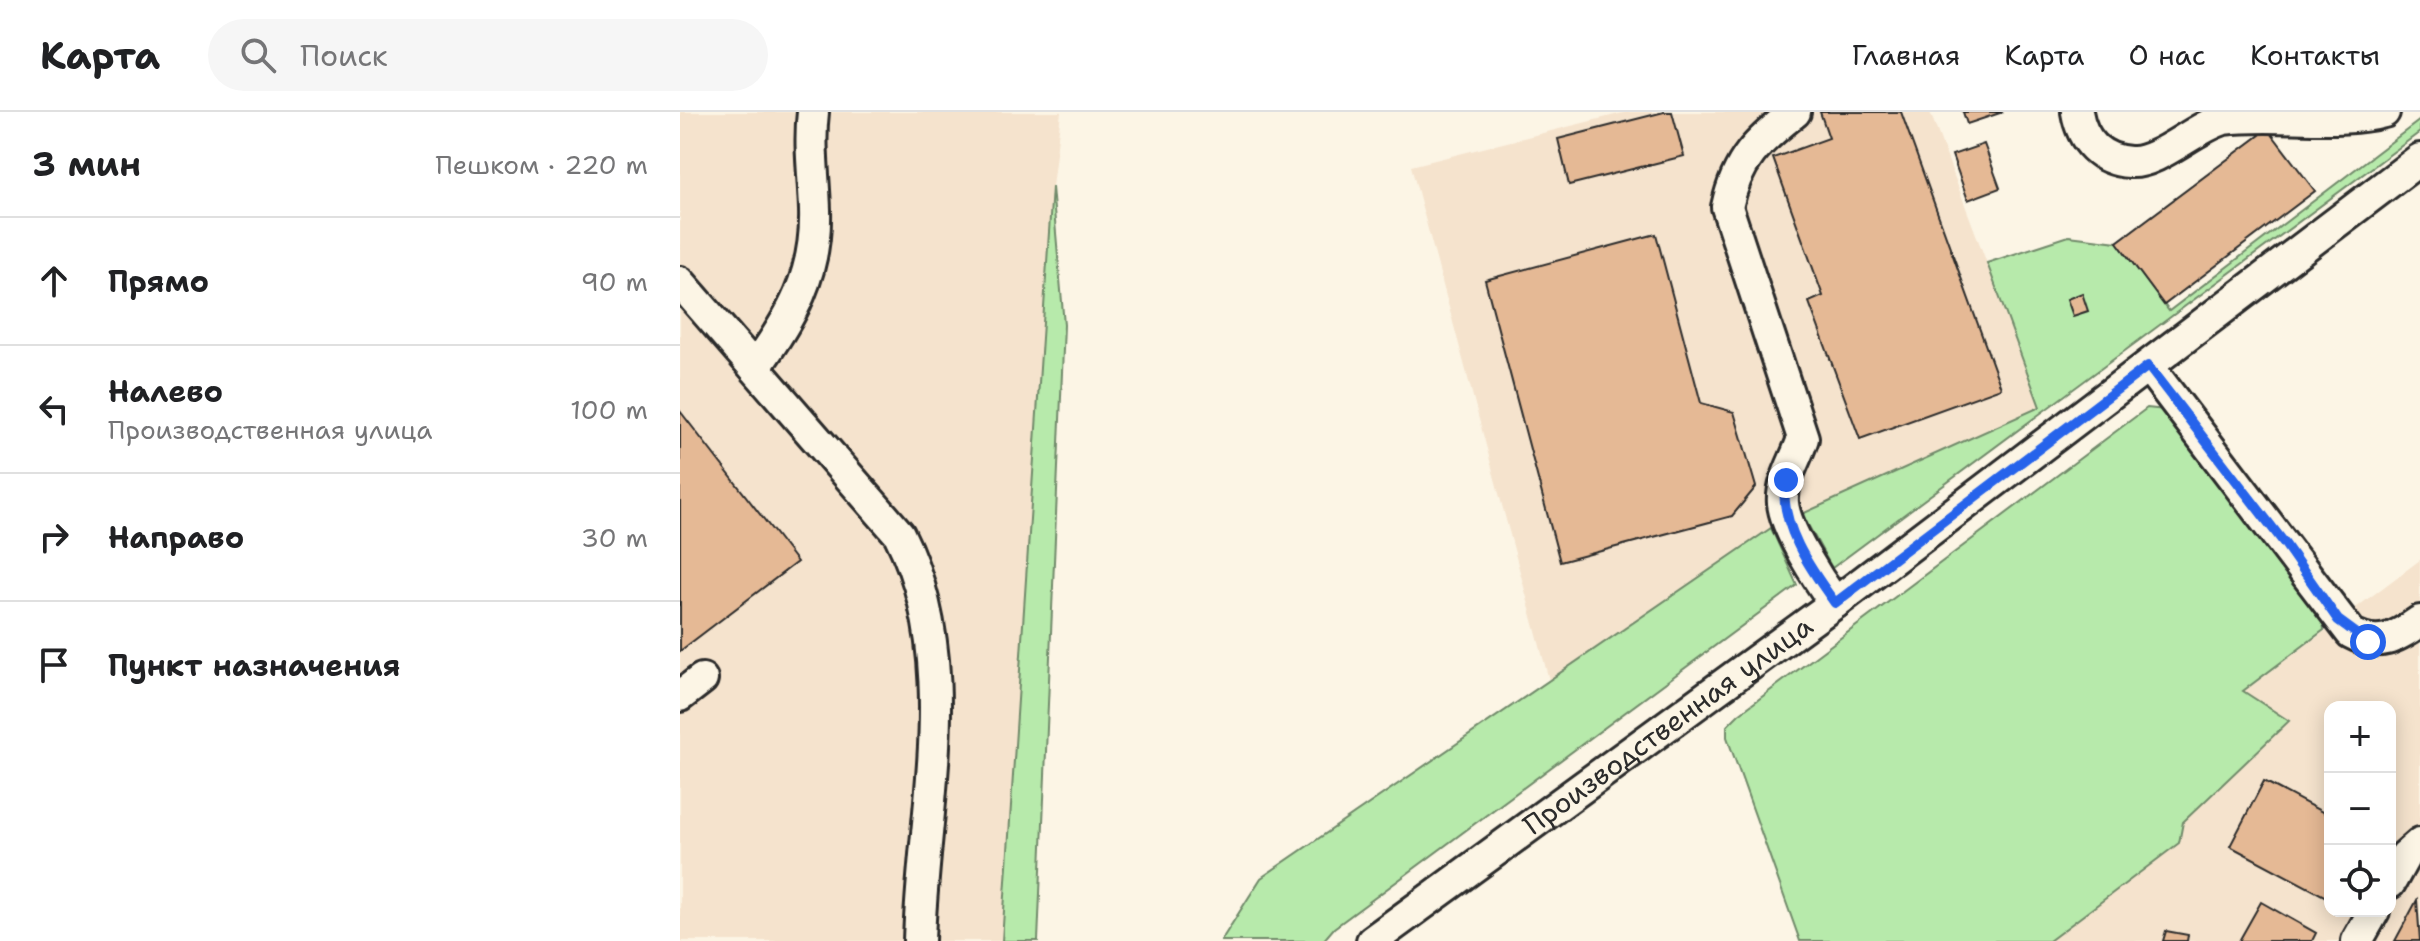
<!DOCTYPE html>
<html lang="ru">
<head>
<meta charset="utf-8">
<style>
  :root { --surface:#fff; --page:#f6f6f6; --text:#202124; --muted:#757577; --line:#e0e0e0 }
  body { margin:0; font-family:"Shantell Sans",sans-serif; background:var(--page); color:var(--text) }
  .controls { position:absolute; right:24px; bottom:24px; display:grid; overflow:hidden; border-radius:16px; box-shadow:0 4px 20px #0003 }
  .controls button { width:72px; height:72px; display:grid; place-items:center; padding:0; border:0; border-bottom:2px solid var(--line); background:var(--surface); color:var(--text); font:40px sans-serif }
  .stop { position:absolute; width:24px; height:24px; margin:-18px; border:6px solid #2563eb; border-radius:50%; background:#fff }
  .stop.end { background:#2563eb; border-color:#fff; box-shadow:0 2px 8px #0008 }
  .list { margin:0; padding:0; list-style:none }
  h2 { display:flex; justify-content:space-between; align-items:center; height:104px; margin:0; padding:0 32px; font-size:34px }
  h2 small { font-size:26px; font-weight:400; color:var(--muted) }
  .list li { display:grid; grid-template-columns:52px 1fr auto; gap:24px; align-items:center; box-sizing:border-box; height:128px; padding:0 32px; border-top:2px solid var(--line) }
  .list b { display:block; font-size:30px; white-space:nowrap }
  .list p { margin:0; font-size:26px; white-space:nowrap; color:var(--muted) }
  .list em { font-size:26px; font-style:normal; color:var(--muted) }
  .icon { flex:none; width:44px; height:44px; fill:none; stroke:currentColor; stroke-width:2; stroke-linecap:round; stroke-linejoin:round }
  .map { position:relative; flex:none; width:1740px; height:829px; overflow:hidden }
  header { display:flex; align-items:center; gap:48px; box-sizing:border-box; height:112px; padding:0 40px; background:var(--surface); border-bottom:2px solid var(--line) }
  header strong { font-size:38px }
  nav { display:flex; gap:44px; margin-inline-start:auto; font-size:28px }
  .search { width:560px; height:72px; background:var(--page); display:flex; align-items:center; gap:20px; box-sizing:border-box; padding:0 28px; border-radius:44px; color:var(--muted); font-size:30px }
  main { display:flex }
  aside { flex:1; background:var(--surface) }
  .map>svg:first-child { display:block }
  .built { fill:#f5e3cd; fill-rule:evenodd }
  .green { fill:#b7eaab; stroke:#718a6b; stroke-width:2 }
  .building { fill:#e5b995; stroke:#2b2b2b; stroke-width:2 }
  .lines { fill:none; stroke-linecap:round; stroke-linejoin:round }
  .minor-casing { stroke:#2b2b2b; stroke-width:36 }
  .minor { stroke:#fcf5e5; stroke-width:30 }
  .route { stroke:#2563eb; stroke-width:10 }
  .labels { text-anchor:middle; stroke-width:6; stroke-linejoin:round; paint-order:stroke }
  .street-label { font-size:28px; fill:#2b2b2b; stroke:#fcf5e5 }
</style>
</head>
<body>
<header>
<strong>Карта</strong>
<div class="search"><svg class="icon" aria-label="search" viewBox="0 0 24 24"><circle cx="10" cy="10" r="6"/><path d="M15 15l6 6"/></svg>Поиск</div>
<nav><a>Главная</a><a>Карта</a><a>О нас</a><a>Контакты</a></nav>
</header>
<main>
<aside>
<h2>3 мин<small>Пешком · 220 m</small></h2>
<ul class="list">
<li><svg class="icon" aria-label="ahead" viewBox="0 0 24 24"><path d="M12 20V5M6 11l6-6 6 6"/></svg><div><b>Прямо</b></div><em>90 m</em></li>
<li><svg class="icon" aria-label="left" viewBox="0 0 24 24"><path d="M17 20v-9H6M10 6l-5 5 5 5"/></svg><div><b>Налево</b><p>Производственная улица</p></div><em>100 m</em></li>
<li><svg class="icon" aria-label="right" viewBox="0 0 24 24"><path d="M7 20v-9h11M14 6l5 5-5 5"/></svg><div><b>Направо</b></div><em>30 m</em></li>
<li><svg class="icon" aria-label="arrive" viewBox="0 0 24 24"><path d="M6 21V4h12l-3 4 3 4H6"/></svg><div><b>Пункт назначения</b></div></li>
</ul>
</aside>
<div class="map">
<svg width="1740" height="829" viewBox="0 0 1740 829">
  <rect width="100%" height="100%" fill="#fcf5e5"/>
  <filter id="ink" filterUnits="userSpaceOnUse"><feTurbulence type="fractalNoise" baseFrequency=".0125" numOctaves="2"/><feDisplacementMap in="SourceGraphic" scale="16" xChannelSelector="R" yChannelSelector="G"/><feConvolveMatrix kernelMatrix="1 2 1 2 8 2 1 2 1" color-interpolation-filters="sRGB"/></filter>
  <g filter="url(#ink)">
    <path class="built" d="M 0,0 L 381,0 L 372,75 L 322,829 L 0,829 Z
      M 947,0 L 1250,0 L 1361,295 L 1091,416 L 869,568 L 731,54 Z
      M 1740,448 L 1740,829 L 1369,829 L 1499,731 L 1503,710 L 1608,610 L 1563,580 ZM 1650,595 L 1710,595 L 1710,799 L 1650,799 Z"/>
    <path class="green" d="M 1740,8 L 1740,20 L 1152,456 L 1122,402 L 1360,295 L 1307,151 L 1389,124 L 1437,130 L 1489,199 Z
      M 372,75 L 384,213 L 358,829 L 322,829 Z
      M 1467,296 L 1485,298 L 1592,430 L 1643,509 L 1644,518 L 1563,579 L 1609,609 L 1503,710 L 1499,731 L 1369,829 L 1120,829 L 1047,625 L 1047,614 L 1059,602 Z
      M 1091,416 L 1117,473 L 654,816 L 643,829 L 541,829 L 581,766 Z"/>
    <path class="building" d="M 984,0 L 992,0 L 1004,44 L 889,73 L 878,27 Z
      M 1140,0 L 1221,0 L 1321,276 L 1180,327 L 1129,190 L 1143,184 L 1093,46 L 1149,26 Z
      M 1283,0 L 1323,0 L 1287,12 Z
      M 1588,17 L 1635,79 L 1484,193 L 1437,130 Z
      M 1304,32 L 1320,76 L 1288,88 L 1272,43 Z
      M 976,122 L 1021,291 L 1054,300 L 1076,375 L 1052,404 L 880,450 L 805,168 Z
      M 1402,181 L 1408,199 L 1393,204 L 1387,187 Z
      M 0,299 L 117,450 L 0,539 Z
      M 1584,669 L 1650,704 L 1650,778 L 1646,785 L 1550,734 Z
      M 1737,788 L 1740,829 L 1715,829 Z
      M 1581,790 L 1636,821 L 1632,829 L 1559,829 Z
      M 1486,819 L 1508,823 L 1507,829 L 1483,829 Z"/>
    <g class="lines">
      <g class="minor-casing">
        <g id="minor">
          <path d="M 1115,0 C 1078,29 1057,48 1047,95 L 1123,326 C 1117,346 1101,369 1103,391 C 1105,417 1139,469 1155,491"/>
          <path d="M 1397,0 C 1402,29 1420,48 1450,50 C 1477,52 1515,15 1544,7 C 1595,0 1657,13 1704,0"/>
          <path d="M 0,170 L 219,422 C 283,549 243,694 239,829"/>
          <path d="M 1468,254 L 1671,521 C 1698,536 1716,526 1740,509"/>
          <path d="M 75,256 C 111,206 137,163 135,98 C 134,64 129,34 133,0"/>
          <path d="M 0,584 L 22,567"/>
          <path d="M 1710,771 L 1725,744 L 1740,731"/>
          <path id="s1" d="M 692,829 L 1155,491 L 1740,47"/>
          <path d="M 1677,829 L 1694,799"/>
        </g>
      </g>
      <use href="#minor" class="minor"/>
    </g>
  </g>
  <g class="lines" filter="url(#ink)">
    <path class="route" d="M 1106,368 C 1097,410 1131,458 1155,491 L 1468,254 L 1605,432 L 1658,508 L 1688,530"/>
  </g>
  <g class="labels">
    <g class="street-label">
      <text dy="10" stroke="none"><textPath href="#s1" startOffset="366">Производственная улица</textPath></text>
    </g>
  </g>
</svg>
<div class="controls">
<button>+</button>
<button>−</button>
<button><svg class="icon" aria-label="locate" viewBox="0 0 24 24"><circle cx="12" cy="12" r="6"/><path d="M12 2v4M12 18v4M2 12h4M18 12h4"/></svg></button>
</div>
<div class="stop" style="left:1688px;top:530px"></div>
<div class="stop end" style="left:1106px;top:368px"></div>
</div>
</main>
</body>
</html>
